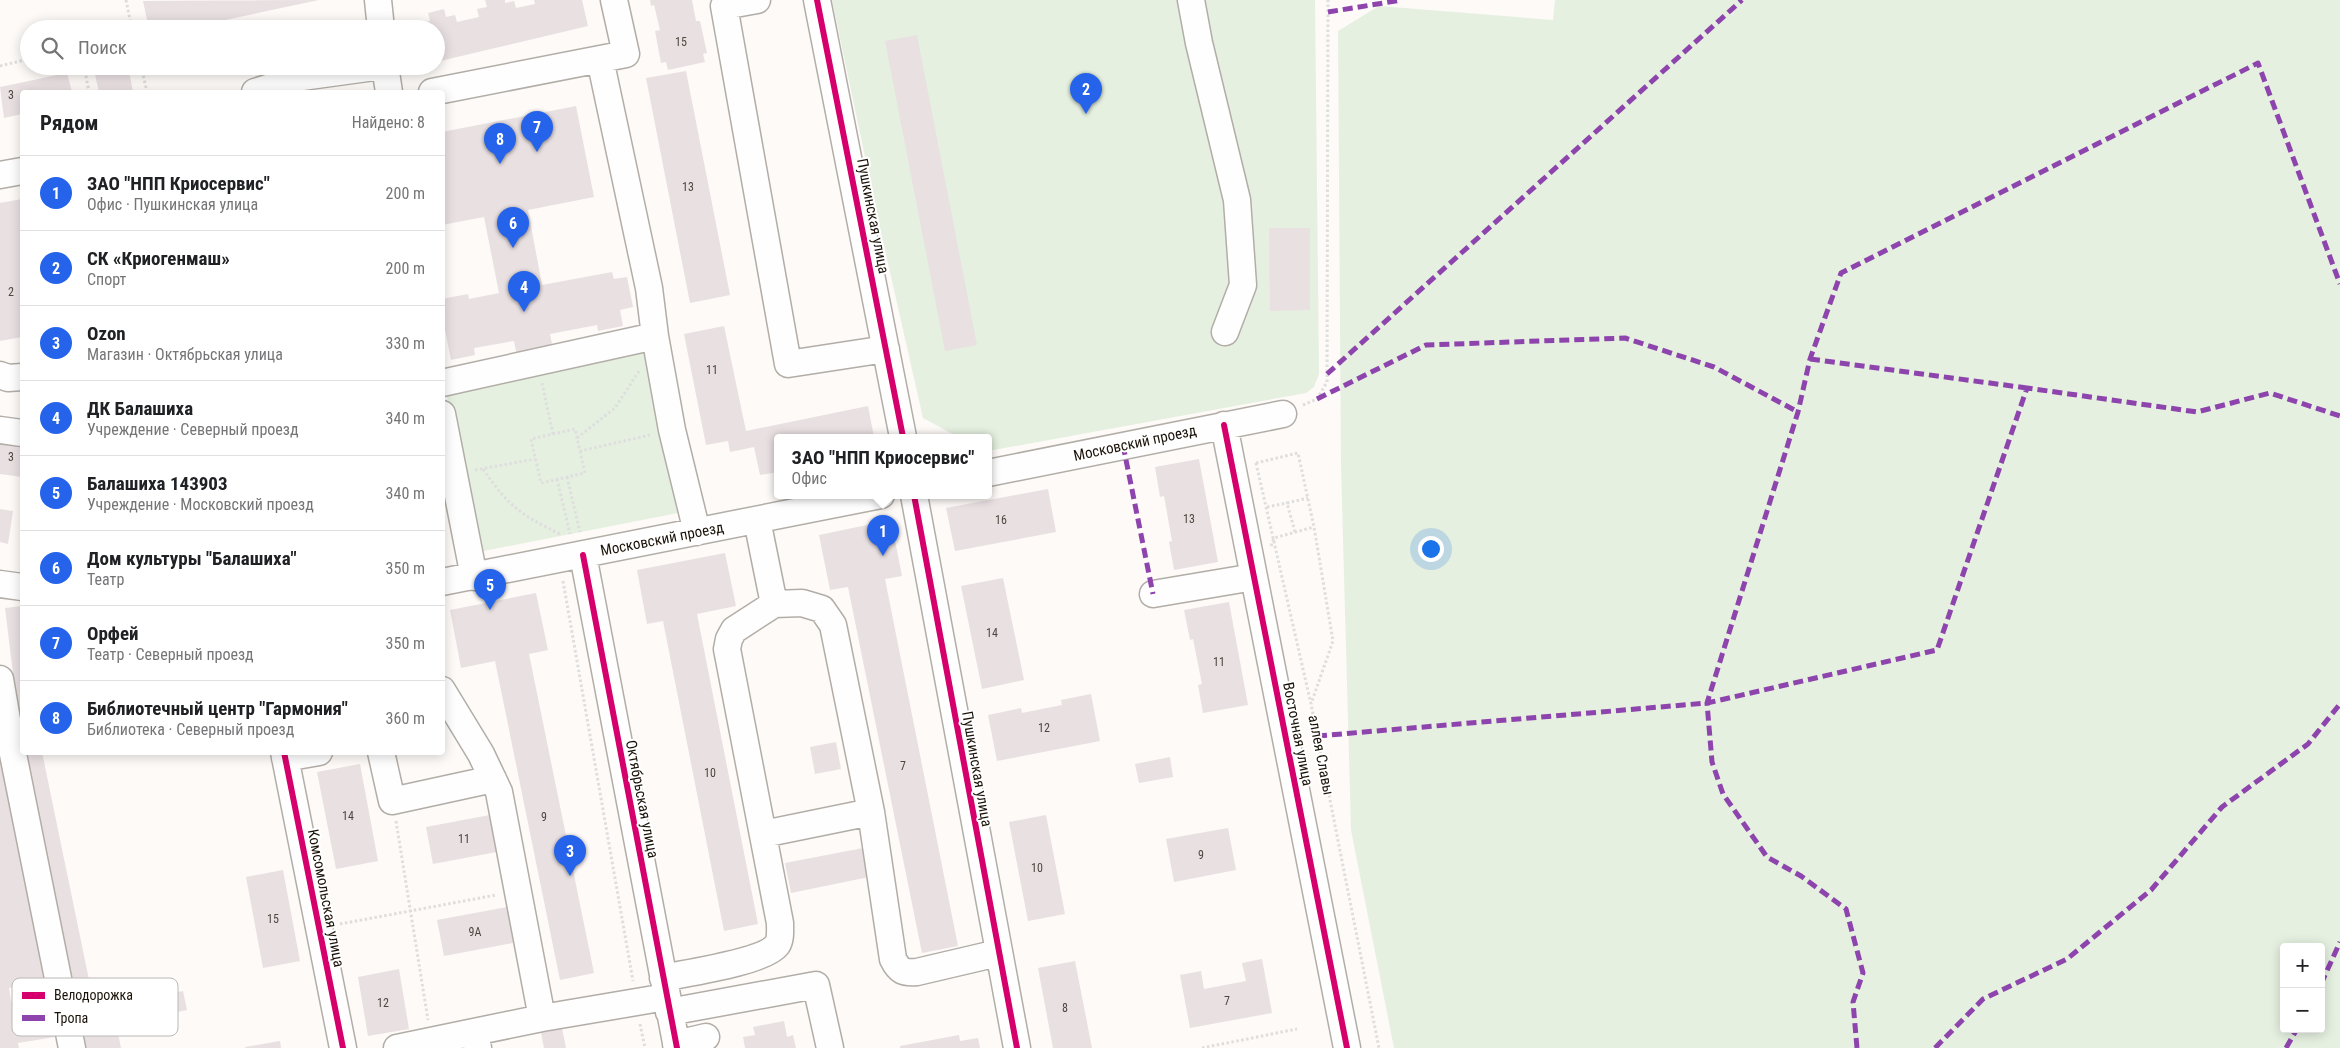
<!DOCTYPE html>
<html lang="ru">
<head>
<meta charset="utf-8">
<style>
  :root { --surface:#fff; --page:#f6f6f6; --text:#202124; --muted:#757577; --line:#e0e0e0; --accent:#2563eb }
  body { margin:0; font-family:"Roboto Condensed",sans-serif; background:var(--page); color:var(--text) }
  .controls { position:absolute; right:15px; bottom:15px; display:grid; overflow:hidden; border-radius:5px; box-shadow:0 2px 12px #0003 }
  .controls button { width:45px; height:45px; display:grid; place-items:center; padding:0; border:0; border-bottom:1px solid var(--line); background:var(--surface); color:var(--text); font:25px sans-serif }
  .you { position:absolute; left:1430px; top:548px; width:18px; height:18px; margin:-12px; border:4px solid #fff; border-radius:50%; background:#1a73e8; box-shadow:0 0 0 8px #1a73e833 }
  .badge { display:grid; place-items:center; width:32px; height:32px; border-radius:50%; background:var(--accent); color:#fff; font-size:16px; font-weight:700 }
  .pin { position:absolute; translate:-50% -41px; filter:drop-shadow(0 1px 2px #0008) }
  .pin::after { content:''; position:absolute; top:26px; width:18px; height:15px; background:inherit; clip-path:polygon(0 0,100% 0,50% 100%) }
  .popup { position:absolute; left:774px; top:434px; width:218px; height:65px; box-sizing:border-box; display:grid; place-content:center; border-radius:5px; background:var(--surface); filter:drop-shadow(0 1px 4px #0005); font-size:16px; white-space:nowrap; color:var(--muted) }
  .popup b { font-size:19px; color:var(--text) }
  .popup::after { content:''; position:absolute; left:50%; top:100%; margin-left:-10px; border:10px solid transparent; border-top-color:var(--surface) }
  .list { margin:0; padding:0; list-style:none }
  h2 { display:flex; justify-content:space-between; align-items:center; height:65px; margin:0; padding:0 20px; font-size:21px }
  h2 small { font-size:16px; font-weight:400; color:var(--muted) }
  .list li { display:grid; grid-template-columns:32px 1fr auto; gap:15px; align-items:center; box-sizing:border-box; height:75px; padding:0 20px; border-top:1px solid var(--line) }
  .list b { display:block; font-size:19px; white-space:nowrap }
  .list p { margin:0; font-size:16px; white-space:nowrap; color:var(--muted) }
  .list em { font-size:16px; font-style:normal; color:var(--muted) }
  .icon { flex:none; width:28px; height:28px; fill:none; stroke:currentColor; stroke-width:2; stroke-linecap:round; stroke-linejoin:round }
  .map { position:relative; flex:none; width:2340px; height:1048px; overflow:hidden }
  .search { position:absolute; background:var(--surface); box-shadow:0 2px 12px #0003; left:20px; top:20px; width:425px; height:55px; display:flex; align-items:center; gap:12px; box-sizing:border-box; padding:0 18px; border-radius:28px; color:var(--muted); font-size:19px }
  .panel { position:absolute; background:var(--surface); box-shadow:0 2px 12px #0003; left:20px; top:90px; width:425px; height:665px; border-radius:5px }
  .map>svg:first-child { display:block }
  .green { fill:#e5f0e0; fill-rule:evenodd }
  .building { fill:#e9e0e2 }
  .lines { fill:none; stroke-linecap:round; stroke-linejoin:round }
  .minor-casing { stroke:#b2ada7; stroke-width:29 }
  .path { stroke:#dfdede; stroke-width:3; stroke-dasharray:2.5 2.5; stroke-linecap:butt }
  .minor { stroke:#fffefe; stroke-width:26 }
  .quiet { stroke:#8e44ad; stroke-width:5; stroke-dasharray:10 5; stroke-linecap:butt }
  .cycleway-casing { stroke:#fff; stroke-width:9 }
  .cycleway { stroke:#d6006c; stroke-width:6 }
  .labels { text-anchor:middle; stroke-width:4; stroke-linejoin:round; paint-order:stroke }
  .number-label { font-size:12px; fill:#4e463e }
  .street-label { font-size:15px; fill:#1a1208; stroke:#fff }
  .key { fill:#fff; stroke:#bab8b5; stroke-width:1 }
  .key-label { font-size:14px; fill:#1a1208 }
</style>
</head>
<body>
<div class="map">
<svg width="2340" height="1048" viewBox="0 0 2340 1048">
  <rect width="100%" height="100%" fill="#fdfaf7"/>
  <path class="green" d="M 832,0 L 1315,0 L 1319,374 L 1314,387 L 1306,393 L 988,451 L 988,437 L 958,437 L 923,418 L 880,228 Z
    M 1555,0 L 2340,0 L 2340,1048 L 1394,1048 L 1351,830 L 1341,465 L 1338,31 L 1379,6 L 1553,20 ZM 2284,947 L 2321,947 L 2321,1029 L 2284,1029 Z
    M 646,350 L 683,512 L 478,552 L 446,391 Z"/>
  <path class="building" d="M 319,0 L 183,29 L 149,29 L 143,1 Z
    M 485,0 L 505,0 L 505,3 L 514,1 L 516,8 L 535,4 L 534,0 L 582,0 L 588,26 L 436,62 L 436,29 L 421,29 L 420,23 L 430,21 L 428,13 L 444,9 L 446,17 L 455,15 L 457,22 L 479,17 L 477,9 L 487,7 Z
    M 650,0 L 692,0 L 696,21 L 700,21 L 707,53 L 703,54 L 705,62 L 668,70 L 666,62 L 661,63 L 655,31 L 660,30 L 654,5 L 651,6 Z
    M 917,35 L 977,345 L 945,351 L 885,41 Z
    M 93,66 L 128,66 L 133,92 L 99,92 Z
    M 686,71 L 730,295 L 690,303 L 646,78 Z
    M 67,73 L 72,92 L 22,92 L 22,114 L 4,118 L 0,87 Z
    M 576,106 L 594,197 L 528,210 L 542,285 L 612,272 L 614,279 L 627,277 L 633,307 L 620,310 L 623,326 L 598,331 L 597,325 L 550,334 L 553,349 L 517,356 L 514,341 L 474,348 L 475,355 L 451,360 L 442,314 L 442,299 L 468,294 L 469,299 L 499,293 L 484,217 L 442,225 L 442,132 Z
    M 22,199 L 22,337 L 0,341 L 0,203 Z
    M 1269,228 L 1310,228 L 1310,310 L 1270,311 Z
    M 724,326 L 746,431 L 868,406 L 874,437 L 778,437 L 778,472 L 760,475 L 754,447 L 730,452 L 728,441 L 706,445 L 684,334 Z
    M 0,438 L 22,441 L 22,477 L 0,474 Z
    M 1199,459 L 1218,562 L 1174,570 L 1169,542 L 1172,541 L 1164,496 L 1160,497 L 1155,467 Z
    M 1048,489 L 1056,532 L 955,551 L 946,508 Z
    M 0,509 L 13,511 L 8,544 L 0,542 Z
    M 891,520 L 902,576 L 885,579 L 958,946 L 922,953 L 848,587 L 830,590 L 819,535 Z
    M 725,553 L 736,606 L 697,614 L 758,924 L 724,931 L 663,621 L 647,624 L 637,570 Z
    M 1003,578 L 1024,680 L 982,689 L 961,586 Z
    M 536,593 L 548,650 L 529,654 L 594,973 L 560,980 L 495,661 L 461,668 L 450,610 Z
    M 1229,602 L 1248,705 L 1203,713 L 1198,685 L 1202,684 L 1193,639 L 1190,640 L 1184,610 Z
    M 22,606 L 22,739 L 21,739 L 5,608 Z
    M 1091,694 L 1100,741 L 997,761 L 988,715 L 1021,708 L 1022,713 L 1062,705 L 1061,700 Z
    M 0,734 L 44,982 L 9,988 L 11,1001 L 54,993 L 61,1036 L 18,1043 L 19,1048 L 0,1048 Z
    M 836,742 L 841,769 L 815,774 L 810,747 Z
    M 24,752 L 42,752 L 95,1009 L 183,991 L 187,1010 L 116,1024 L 121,1048 L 84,1048 Z
    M 1170,757 L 1173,777 L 1139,783 L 1135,764 Z
    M 360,764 L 378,861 L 336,869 L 317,772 Z
    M 495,814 L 502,851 L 433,864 L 426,827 Z
    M 1046,815 L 1065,914 L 1028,921 L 1009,822 Z
    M 1228,828 L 1236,870 L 1174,882 L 1166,839 Z
    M 863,848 L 869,877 L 791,893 L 785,863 Z
    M 283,870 L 300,961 L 263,968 L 246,877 Z
    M 507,907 L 513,943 L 444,956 L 437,920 Z
    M 1262,959 L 1272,1013 L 1190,1028 L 1180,975 L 1201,971 L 1204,989 L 1246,981 L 1242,963 Z
    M 1075,961 L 1092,1048 L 1053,1048 L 1038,968 Z
    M 399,969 L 409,1029 L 368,1036 L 358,977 Z
    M 784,1021 L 787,1037 L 793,1035 L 796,1048 L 745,1048 L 743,1037 L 755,1035 L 753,1027 Z
    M 562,1028 L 566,1048 L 544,1048 L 541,1033 Z
    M 959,1035 L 960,1041 L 978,1038 L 980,1048 L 900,1048 L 900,1046 Z
    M 280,1041 L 281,1048 L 245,1048 L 245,1047 Z"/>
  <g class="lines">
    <g class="minor-casing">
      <path id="minor" d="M 378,0 L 381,29
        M 757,0 L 724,6 L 788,364 L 886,349
        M 817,0 L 903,437
        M 1191,0 L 1199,43 L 1237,200 L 1243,285 L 1225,332
        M 600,59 L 649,288 L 655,336 L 672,430 L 697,532
        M 385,66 L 389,92
        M 255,92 L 302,77 L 382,66
        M 432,92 L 626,54 L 614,0
        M 0,175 L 22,171
        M 0,375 L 8,378 L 22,377
        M 442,383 L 655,336
        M 442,414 L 474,577
        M 1224,425 L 1347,1048
        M 0,430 L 22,433
        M 988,473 L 1283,414
        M 914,495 L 1017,1048
        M 757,520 L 774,604
        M 583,555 L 677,1048
        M 442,582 L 881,495
        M 0,584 L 22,587
        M 1153,594 L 1254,577
        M 0,679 L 12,749 L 72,1048
        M 442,690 L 481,754 L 499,792 L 542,1018 L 666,997
        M 284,752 L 343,1048
        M 381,752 L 392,801 L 493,779
        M 285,758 L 319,752
        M 763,834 L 871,812
        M 663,978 C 686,973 764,962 777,945 C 781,939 780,930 780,923 L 727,649 L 729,639 L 734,630 L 774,604 L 802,603 L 822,609 L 833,625 L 871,812 L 893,959 C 899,971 903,973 917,972 L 998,953
        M 669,1012 L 816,985 L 830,1048
        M 676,1044 L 706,1037
        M 397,1048 L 474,1032
        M 478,1048 L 474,1032 L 542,1018"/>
    </g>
    <path class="path" d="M 126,0 L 132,29
      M 0,66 L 29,59
      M 84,66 L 89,92
      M 141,66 L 147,92
      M 542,383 L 553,434
      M 1303,405 L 1317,399 L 1327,382 L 1328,0
      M 577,438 L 615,408 L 639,371
      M 580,451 L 585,473 L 541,483 L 531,439 L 575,429 L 580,451 L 650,435
      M 1256,463 L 1311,704 L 1379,1048
      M 1256,463 L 1298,453 L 1314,527 L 1333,641 L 1311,704
      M 483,469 C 509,507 521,515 562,535
      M 475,470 L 535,459
      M 567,477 L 580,532
      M 557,479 L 570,534
      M 1267,507 L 1287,503
      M 1295,532 L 1287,503 L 1308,498
      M 1271,546 L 1274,538 L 1314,527
      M 563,581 L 633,981
      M 396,821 L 428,1020
      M 340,924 L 496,895
      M 640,1024 L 645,1048
      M 1202,1048 L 1297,1029"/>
    <use href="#minor" class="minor"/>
    <path class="quiet" d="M 1328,12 L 1402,0
      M 1810,359 L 2027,388
      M 1327,374 L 1742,0
      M 1317,399 L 1426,345 L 1625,338 L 1714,367 L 1798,412
      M 1123,445 L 1153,594
      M 1317,736 L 1707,703 L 1937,650 L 2027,388 L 2197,412 L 2270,393 L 2340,416
      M 2321,984 L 2340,942
      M 1857,1048 L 1853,1002 L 1863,973 L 1846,909 L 1801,876 L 1767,857 L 1723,794 L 1712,762 L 1707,703 L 1798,412 L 1810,359 L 1841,273 L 2258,63 L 2340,284
      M 1935,1048 L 1983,999 L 2067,959 L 2151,890 L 2222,807 L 2308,744 L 2340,704
      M 2286,1048 L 2297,1029"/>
    <g class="cycleway-casing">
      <path id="cycleway" d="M 817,0 L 903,437
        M 1224,425 L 1347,1048
        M 914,495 L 1017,1048
        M 583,555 L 677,1048
        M 284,752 L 343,1048"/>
    </g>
    <use href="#cycleway" class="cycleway"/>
  </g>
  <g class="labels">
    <g class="number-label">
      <text x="681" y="46">15</text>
      <text x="11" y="99">3</text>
      <text x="688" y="191">13</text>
      <text x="11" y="296">2</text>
      <text x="712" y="374">11</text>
      <text x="11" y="461">3</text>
      <text x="1189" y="523">13</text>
      <text x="1001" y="524">16</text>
      <text x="992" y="637">14</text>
      <text x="1219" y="666">11</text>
      <text x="1044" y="732">12</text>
      <text x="903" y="770">7</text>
      <text x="710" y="777">10</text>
      <text x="348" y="820">14</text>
      <text x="544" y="821">9</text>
      <text x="464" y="843">11</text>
      <text x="1201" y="859">9</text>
      <text x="1037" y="872">10</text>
      <text x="273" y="923">15</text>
      <text x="475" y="936">9А</text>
      <text x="1227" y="1005">7</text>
      <text x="383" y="1007">12</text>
      <text x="1065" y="1012">8</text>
    </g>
    <g class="street-label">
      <text transform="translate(873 216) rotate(79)" y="5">Пушкинская улица</text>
      <text transform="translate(1135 443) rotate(-12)" y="5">Московский проезд</text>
      <text transform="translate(662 539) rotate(-11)" y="5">Московский проезд</text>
      <text transform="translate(1298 734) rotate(79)" y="5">Восточная улица</text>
      <text transform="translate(1321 755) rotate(79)" y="5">аллея Славы</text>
      <text transform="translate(977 769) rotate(80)" y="5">Пушкинская улица</text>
      <text transform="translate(642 799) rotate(79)" y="5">Октябрьская улица</text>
      <text transform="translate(326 898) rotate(79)" y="5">Комсомольская улица</text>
    </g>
  </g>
  <rect x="12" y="978" width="166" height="58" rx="8" class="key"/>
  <rect x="22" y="992" width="23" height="7" fill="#d6006c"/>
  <rect x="22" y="1015" width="23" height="6" fill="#8e44ad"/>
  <g class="key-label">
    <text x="54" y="1000">Велодорожка</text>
    <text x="54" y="1023">Тропа</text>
  </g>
</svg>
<div class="controls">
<button>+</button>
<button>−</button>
</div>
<div class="you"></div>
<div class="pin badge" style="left:883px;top:556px">1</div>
<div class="popup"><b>ЗАО &quot;НПП Криосервис&quot;</b>Офис</div>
<div class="pin badge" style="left:1086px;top:114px">2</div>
<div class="pin badge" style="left:570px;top:876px">3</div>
<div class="pin badge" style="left:524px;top:312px">4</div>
<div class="pin badge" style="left:490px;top:610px">5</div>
<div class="pin badge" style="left:513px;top:248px">6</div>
<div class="pin badge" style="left:537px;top:152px">7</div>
<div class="pin badge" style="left:500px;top:164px">8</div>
<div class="search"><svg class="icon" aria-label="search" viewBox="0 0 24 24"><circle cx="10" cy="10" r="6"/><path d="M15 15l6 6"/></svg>Поиск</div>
<section class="panel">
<h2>Рядом<small>Найдено: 8</small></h2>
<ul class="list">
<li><span class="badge">1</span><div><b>ЗАО &quot;НПП Криосервис&quot;</b><p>Офис · Пушкинская улица</p></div><em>200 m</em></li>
<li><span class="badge">2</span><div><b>СК «Криогенмаш»</b><p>Спорт</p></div><em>200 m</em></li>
<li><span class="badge">3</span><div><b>Ozon</b><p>Магазин · Октябрьская улица</p></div><em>330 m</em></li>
<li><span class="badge">4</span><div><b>ДК Балашиха</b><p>Учреждение · Северный проезд</p></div><em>340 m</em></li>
<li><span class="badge">5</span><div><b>Балашиха 143903</b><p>Учреждение · Московский проезд</p></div><em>340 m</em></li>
<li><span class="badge">6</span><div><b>Дом культуры &quot;Балашиха&quot;</b><p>Театр</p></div><em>350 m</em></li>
<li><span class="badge">7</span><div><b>Орфей</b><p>Театр · Северный проезд</p></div><em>350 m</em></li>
<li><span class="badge">8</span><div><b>Библиотечный центр &quot;Гармония&quot;</b><p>Библиотека · Северный проезд</p></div><em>360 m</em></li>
</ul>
</section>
</div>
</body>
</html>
